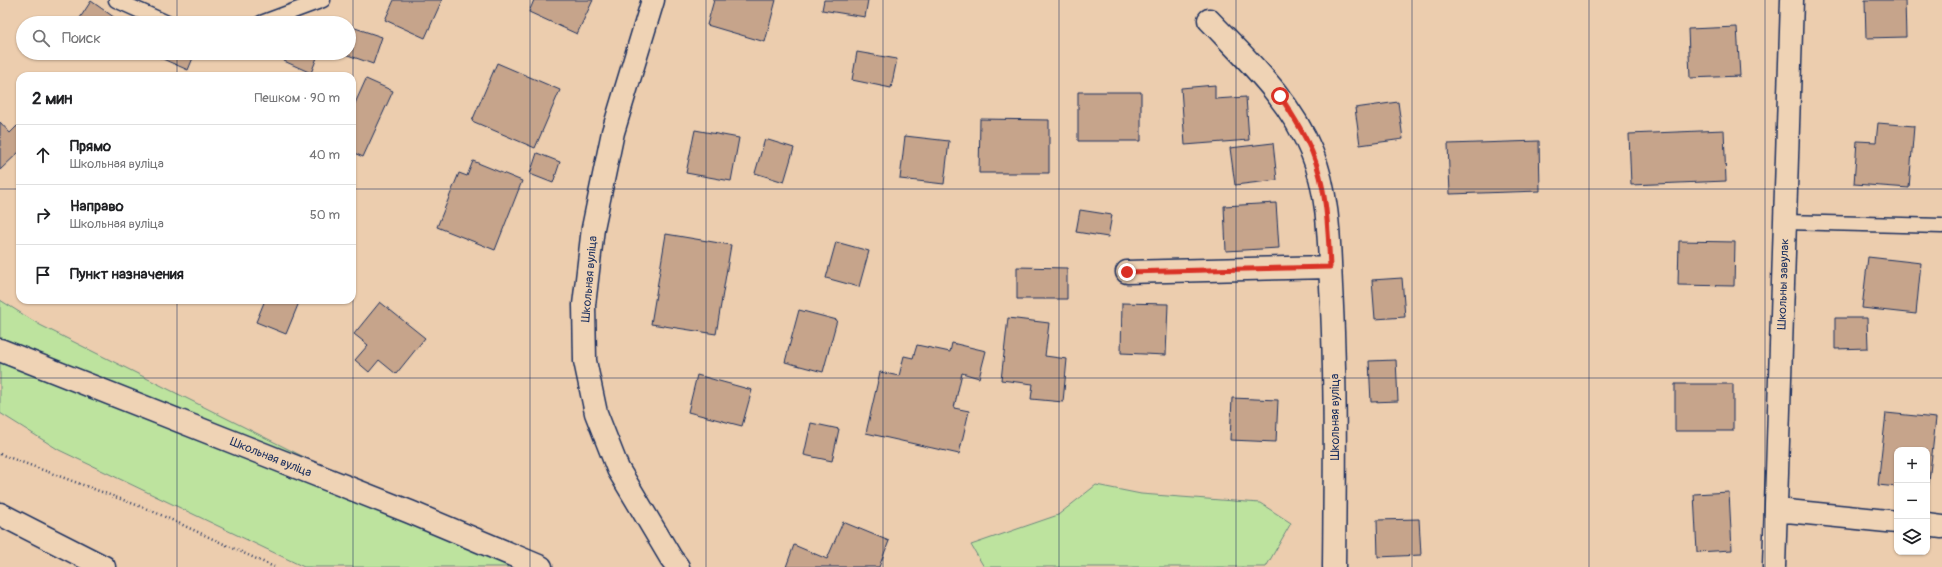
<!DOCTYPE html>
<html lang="ru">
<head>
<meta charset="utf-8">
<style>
  :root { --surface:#fff; --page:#f6f6f6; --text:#202124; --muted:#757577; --line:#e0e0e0 }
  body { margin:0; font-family:Pangolin,sans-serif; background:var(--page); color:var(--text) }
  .controls { position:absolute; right:12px; bottom:12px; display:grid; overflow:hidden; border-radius:8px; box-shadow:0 1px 3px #0004 }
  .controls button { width:36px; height:36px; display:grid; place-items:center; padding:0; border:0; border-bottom:1px solid var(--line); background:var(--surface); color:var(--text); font:20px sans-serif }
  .stop { position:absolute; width:12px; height:12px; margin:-9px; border:3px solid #d93025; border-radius:50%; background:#fff }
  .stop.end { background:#d93025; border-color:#fff; box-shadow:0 1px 4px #0008 }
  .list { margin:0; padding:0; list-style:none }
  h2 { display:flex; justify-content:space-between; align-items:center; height:52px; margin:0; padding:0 16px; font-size:17px }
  h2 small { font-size:13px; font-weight:400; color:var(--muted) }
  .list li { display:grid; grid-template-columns:26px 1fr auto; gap:12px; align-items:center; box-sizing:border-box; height:60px; padding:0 16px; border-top:1px solid var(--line) }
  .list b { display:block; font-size:15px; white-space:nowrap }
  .list p { margin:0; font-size:13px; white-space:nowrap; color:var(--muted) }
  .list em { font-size:13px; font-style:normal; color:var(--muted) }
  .icon { flex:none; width:22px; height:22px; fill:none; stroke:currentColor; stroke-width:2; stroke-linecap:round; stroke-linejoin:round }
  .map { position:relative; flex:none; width:1942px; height:567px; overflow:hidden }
  .search { position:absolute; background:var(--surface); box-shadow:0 1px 3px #0004; left:16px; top:16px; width:340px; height:44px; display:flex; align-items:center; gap:10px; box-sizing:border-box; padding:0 14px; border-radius:22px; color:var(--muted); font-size:15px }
  .panel { position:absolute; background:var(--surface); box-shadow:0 1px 3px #0004; left:16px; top:72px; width:340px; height:232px; border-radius:12px }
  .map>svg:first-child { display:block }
  .green { fill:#bde39e; stroke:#6c897e }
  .building { fill:#c6a48b; stroke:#1b2f5e }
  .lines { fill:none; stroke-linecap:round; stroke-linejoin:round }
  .service-casing { stroke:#1b2f5e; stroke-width:17 }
  .minor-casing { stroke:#1b2f5e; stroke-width:25 }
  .secondary-casing { stroke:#1b2f5e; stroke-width:25 }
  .path { stroke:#1b2f5e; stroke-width:2.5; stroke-dasharray:1 3; stroke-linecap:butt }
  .service { stroke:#efd3b5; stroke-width:14 }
  .minor { stroke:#efd3b5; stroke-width:22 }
  .secondary { stroke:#efd3b5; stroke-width:22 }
  .route { stroke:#d93025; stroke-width:5 }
  .grid { fill:none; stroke:#1b2f5e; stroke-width:1; stroke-opacity:0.55 }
  .labels { text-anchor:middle; stroke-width:4; stroke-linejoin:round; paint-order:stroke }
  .street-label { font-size:12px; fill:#1b2f5e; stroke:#efd3b5 }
</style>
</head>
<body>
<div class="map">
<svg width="1942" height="567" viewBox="0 0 1942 567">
  <rect width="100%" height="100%" fill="#eccdae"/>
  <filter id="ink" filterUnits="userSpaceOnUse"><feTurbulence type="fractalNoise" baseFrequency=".025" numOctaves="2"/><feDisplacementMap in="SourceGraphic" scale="8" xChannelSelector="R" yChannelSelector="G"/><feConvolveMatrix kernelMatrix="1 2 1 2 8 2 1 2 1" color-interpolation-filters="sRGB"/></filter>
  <g filter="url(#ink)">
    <path class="green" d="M 0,300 L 40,325 L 362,486 L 532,567 L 304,567 L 59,450 L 0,413 Z
      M 1096,485 L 1141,494 L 1260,503 L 1291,523 L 1266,567 L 984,567 L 971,545 L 1058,515 Z"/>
    <path class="building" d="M 394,0 L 442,0 L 425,38 L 385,20 Z
      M 534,0 L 593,0 L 577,34 L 529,12 Z
      M 714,0 L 776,0 L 765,42 L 707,25 Z
      M 824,0 L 868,0 L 865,17 L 822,10 Z
      M 1865,0 L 1905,0 L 1906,37 L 1866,38 Z
      M 91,1 L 118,20 L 116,23 L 80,23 L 78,21 Z
      M 349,26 L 382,37 L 373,64 L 342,53 L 349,53 Z
      M 1737,27 L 1740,76 L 1690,78 L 1688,29 Z
      M 857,52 L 897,59 L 891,88 L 852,80 Z
      M 157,53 L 195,53 L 188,70 L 156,56 Z
      M 287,53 L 313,53 L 318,55 L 311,73 L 284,61 Z
      M 497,63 L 560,90 L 535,148 L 472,121 Z
      M 366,79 L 393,91 L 363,157 L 352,152 L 352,110 Z
      M 1215,85 L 1215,99 L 1246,97 L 1249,140 L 1185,145 L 1181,88 Z
      M 1078,92 L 1141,92 L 1141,141 L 1078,141 Z
      M 1398,102 L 1403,139 L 1360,145 L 1355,108 Z
      M 980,119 L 1049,120 L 1049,173 L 979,173 Z
      M 0,122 L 10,133 L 17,126 L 20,130 L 20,151 L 0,170 Z
      M 1878,123 L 1914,126 L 1909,188 L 1854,184 L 1857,141 L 1876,142 Z
      M 695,130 L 739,138 L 731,181 L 686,173 Z
      M 1724,130 L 1726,181 L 1631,185 L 1629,134 Z
      M 905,136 L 949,141 L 944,184 L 900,179 Z
      M 765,139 L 794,148 L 784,182 L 755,173 Z
      M 1539,141 L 1540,191 L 1450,194 L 1448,144 Z
      M 1273,143 L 1277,180 L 1235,185 L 1230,148 Z
      M 537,153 L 560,162 L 553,183 L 530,174 Z
      M 473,161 L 522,181 L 495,250 L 437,227 L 459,173 L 467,176 Z
      M 1276,203 L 1279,248 L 1226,251 L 1224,206 Z
      M 1080,210 L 1112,215 L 1108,237 L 1076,232 Z
      M 666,234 L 731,245 L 716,334 L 651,324 Z
      M 1679,241 L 1735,242 L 1734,286 L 1678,285 Z
      M 836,242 L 869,251 L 859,287 L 826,278 Z
      M 1868,257 L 1921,263 L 1916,314 L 1862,308 Z
      M 1017,267 L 1067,268 L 1067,299 L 1017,299 Z
      M 1402,278 L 1405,317 L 1375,319 L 1372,280 Z
      M 265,300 L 300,300 L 286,334 L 256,322 Z
      M 380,302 L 425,338 L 396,374 L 379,360 L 369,372 L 355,360 L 368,345 L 354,334 Z
      M 1122,303 L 1168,304 L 1166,355 L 1121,353 Z
      M 799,310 L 837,320 L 823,372 L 785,362 Z
      M 1008,318 L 1049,323 L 1045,356 L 1067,359 L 1063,402 L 1031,399 L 1033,384 L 1001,380 Z
      M 1835,318 L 1867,318 L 1868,348 L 1835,349 Z
      M 952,343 L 986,351 L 979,378 L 962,373 L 954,408 L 969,411 L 959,454 L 866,433 L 880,372 L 899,376 L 904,356 L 913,358 L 917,345 L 950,352 Z
      M 1396,360 L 1398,401 L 1371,402 L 1369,361 Z
      M 697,375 L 752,390 L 742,426 L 688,412 Z
      M 1675,384 L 1733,384 L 1733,431 L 1675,431 Z
      M 1232,398 L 1278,400 L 1276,442 L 1230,440 Z
      M 1886,413 L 1936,418 L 1928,491 L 1927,450 L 1897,450 L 1897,487 L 1878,485 Z
      M 811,423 L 839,429 L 832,461 L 804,455 Z
      M 1729,492 L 1732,550 L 1697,552 L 1694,494 Z
      M 1419,519 L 1421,555 L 1378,557 L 1377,520 Z
      M 843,522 L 889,541 L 879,567 L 786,567 L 794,545 L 827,559 Z"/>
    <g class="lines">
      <g class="service-casing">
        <path id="service" d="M 116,0 L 167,23
          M 261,23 L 323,0
          M 1785,222 L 1942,226"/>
      </g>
      <g class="minor-casing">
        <path id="minor" d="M 653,0 L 613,132 L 593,228 L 584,305 L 585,361 L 596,413 L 618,469 L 671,558 L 678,567
          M 1209,20 C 1248,61 1290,99 1312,153 C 1329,194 1329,242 1331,286 C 1336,380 1335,473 1334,567
          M 1127,272 L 1330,267
          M 0,350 L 410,512 L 541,567
          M 1777,510 L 1897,522
          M 1927,525 L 1942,527
          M 1774,567 L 1792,0"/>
      </g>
      <g class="secondary-casing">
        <path id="secondary" d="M 0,514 L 104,567"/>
      </g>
      <path class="path" d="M 0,454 L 150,510 L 274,567"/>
      <use href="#service" class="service"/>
      <use href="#minor" class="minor"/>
      <use href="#secondary" class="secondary"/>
    </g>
  </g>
  <g class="lines" filter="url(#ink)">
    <path class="route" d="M 1127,272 L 1330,267 C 1328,229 1327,188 1312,152 C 1304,133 1292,114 1280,96"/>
  </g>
  <path class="grid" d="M 177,0 L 177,23M 353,0 L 353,567M 530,0 L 530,567M 706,0 L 706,567M 883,0 L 883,567M 1059,0 L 1059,567M 1236,0 L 1236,567M 1412,0 L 1412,567M 1589,0 L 1589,567M 1765,0 L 1765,567M 177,53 L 177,76M 0,189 L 20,189M 352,189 L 1942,189M 177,300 L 177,567M 0,378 L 1942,378"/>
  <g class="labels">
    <g class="street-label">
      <text transform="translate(589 279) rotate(-85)" y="4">Школьная вуліца</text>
      <text transform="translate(1783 284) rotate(-88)" y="4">Школьны завулак</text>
      <text transform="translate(1335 417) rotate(-90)" y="4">Школьная вуліца</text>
      <text transform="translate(271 457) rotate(22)" y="4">Школьная вуліца</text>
    </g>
  </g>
</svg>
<div class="controls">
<button>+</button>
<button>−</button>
<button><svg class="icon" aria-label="layers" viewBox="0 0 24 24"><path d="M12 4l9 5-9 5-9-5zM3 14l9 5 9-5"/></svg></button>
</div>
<div class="stop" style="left:1280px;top:96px"></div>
<div class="stop end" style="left:1127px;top:272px"></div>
<div class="search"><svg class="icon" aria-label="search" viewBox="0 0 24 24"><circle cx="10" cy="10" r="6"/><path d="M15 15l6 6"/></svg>Поиск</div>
<section class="panel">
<h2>2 мин<small>Пешком · 90 m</small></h2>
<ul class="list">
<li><svg class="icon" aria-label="ahead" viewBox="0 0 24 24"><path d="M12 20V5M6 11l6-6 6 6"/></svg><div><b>Прямо</b><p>Школьная вуліца</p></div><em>40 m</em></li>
<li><svg class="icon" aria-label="right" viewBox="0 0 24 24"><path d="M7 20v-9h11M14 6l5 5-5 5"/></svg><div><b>Направо</b><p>Школьная вуліца</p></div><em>50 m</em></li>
<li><svg class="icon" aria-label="arrive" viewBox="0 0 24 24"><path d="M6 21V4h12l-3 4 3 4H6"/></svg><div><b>Пункт назначения</b></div></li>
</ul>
</section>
</div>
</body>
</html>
